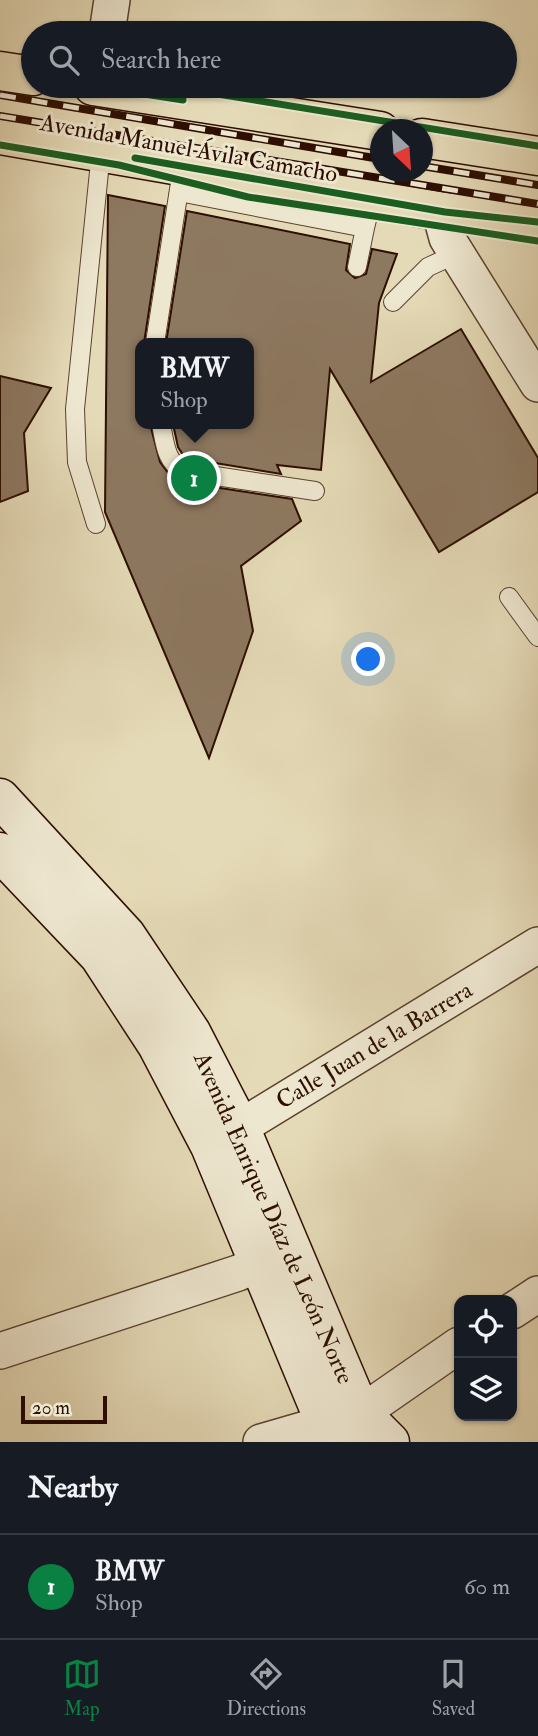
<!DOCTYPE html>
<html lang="en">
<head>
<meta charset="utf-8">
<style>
  :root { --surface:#171b24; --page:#20242c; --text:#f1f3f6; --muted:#9ea1a6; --line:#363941; --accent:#0b8043 }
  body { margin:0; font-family:"IM FELL Double Pica",serif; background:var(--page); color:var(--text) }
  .controls { position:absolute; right:21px; bottom:21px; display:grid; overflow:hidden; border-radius:14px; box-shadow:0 2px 5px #0004 }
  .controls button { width:63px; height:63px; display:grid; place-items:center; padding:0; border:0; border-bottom:2px solid var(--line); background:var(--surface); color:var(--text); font:35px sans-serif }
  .compass { position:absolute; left:370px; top:119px; width:63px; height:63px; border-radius:50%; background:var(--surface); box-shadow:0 2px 5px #0004; rotate:155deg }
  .scale { position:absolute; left:21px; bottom:18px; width:86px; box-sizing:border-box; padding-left:7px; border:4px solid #2d0e01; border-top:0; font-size:19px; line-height:24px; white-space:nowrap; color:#2d0e01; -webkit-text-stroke:5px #eee7d0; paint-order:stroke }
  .you { position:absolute; left:369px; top:660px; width:24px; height:24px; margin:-18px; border:5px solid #fff; border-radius:50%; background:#1a73e8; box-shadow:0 0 0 10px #1a73e833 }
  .badge { display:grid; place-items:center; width:46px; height:46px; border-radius:50%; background:var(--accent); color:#fff; font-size:23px; font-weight:700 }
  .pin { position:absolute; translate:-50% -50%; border:4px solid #fff; box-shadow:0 2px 7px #0006 }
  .popup { position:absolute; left:135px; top:338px; width:119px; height:91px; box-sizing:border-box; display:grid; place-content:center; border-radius:14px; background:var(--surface); filter:drop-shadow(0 2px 5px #0005); font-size:23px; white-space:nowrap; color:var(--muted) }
  .popup b { font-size:26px; color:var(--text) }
  .popup::after { content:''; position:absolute; left:50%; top:100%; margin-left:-14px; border:14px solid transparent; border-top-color:var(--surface) }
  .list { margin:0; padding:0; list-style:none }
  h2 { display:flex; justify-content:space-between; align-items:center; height:91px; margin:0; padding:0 28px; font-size:30px }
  h2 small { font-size:23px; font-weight:400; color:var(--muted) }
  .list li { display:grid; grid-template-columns:46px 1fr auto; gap:21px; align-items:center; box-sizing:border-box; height:105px; padding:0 28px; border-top:2px solid var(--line) }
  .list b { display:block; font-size:26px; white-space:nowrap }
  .list p { margin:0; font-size:23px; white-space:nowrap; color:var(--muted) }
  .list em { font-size:23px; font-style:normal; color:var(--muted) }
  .icon { flex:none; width:38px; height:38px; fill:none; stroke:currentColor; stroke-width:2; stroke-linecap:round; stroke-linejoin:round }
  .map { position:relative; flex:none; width:538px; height:1442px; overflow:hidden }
  .search { position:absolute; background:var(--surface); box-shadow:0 2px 5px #0004; left:21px; right:21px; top:21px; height:77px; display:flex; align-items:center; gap:18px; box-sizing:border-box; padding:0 24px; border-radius:38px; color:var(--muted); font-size:26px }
  .sheet { height:196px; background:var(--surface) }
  nav { display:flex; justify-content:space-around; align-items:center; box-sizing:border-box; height:98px; border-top:2px solid var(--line); background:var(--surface); font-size:19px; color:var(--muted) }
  nav a { display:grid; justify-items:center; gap:4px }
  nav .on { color:var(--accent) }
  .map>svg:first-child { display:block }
  .building { fill:#8d7860; stroke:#2d0e01; stroke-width:2 }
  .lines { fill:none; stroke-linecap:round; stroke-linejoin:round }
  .service-casing { stroke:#5b412e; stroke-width:20 }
  .minor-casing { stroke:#5b412e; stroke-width:38 }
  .secondary-casing { stroke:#2d0e01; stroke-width:41 }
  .primary-casing { stroke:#2d0e01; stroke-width:41 }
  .service { stroke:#eee7d0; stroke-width:18 }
  .minor { stroke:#eee7d0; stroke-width:35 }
  .secondary { stroke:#eee7d0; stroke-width:38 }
  .primary { stroke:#e5dab7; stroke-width:38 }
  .rail-casing { stroke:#2d0e01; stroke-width:8 }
  .rail { stroke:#eee7d0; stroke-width:5; stroke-dasharray:16; stroke-linecap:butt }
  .cycleway-casing { stroke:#eee7d0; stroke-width:11 }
  .cycleway { stroke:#1b5e20; stroke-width:7 }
  .labels { text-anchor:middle; stroke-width:6; stroke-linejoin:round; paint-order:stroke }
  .street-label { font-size:24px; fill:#2d0e01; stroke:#eee7d0 }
</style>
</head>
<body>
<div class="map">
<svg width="538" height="1442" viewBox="0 0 538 1442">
  <rect width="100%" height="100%" fill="#e5dab7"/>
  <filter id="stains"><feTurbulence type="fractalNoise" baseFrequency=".00286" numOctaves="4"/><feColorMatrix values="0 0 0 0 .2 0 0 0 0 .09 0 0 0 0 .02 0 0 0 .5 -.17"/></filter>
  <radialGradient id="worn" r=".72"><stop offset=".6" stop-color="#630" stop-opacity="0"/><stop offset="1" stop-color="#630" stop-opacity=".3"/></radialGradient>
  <path class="building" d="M 108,195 L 165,206 L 144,343 L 140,343 L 140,424 L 150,424 L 160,462 L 169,474 L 181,482 L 292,499 L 301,521 L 241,566 L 253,631 L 209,758 L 105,512 Z
    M 187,211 L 350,244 L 346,270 L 355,278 L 366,274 L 372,249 L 397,254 L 379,303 L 371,382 L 461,329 L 538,458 L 538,492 L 439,552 L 330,369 L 321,470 L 277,465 L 281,474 L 185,458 L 178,447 L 173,424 L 248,424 L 248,343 L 166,343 Z
    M 0,376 L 51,388 L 24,433 L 28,491 L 0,502 Z"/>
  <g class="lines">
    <g class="service-casing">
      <path id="service" d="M 179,192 L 365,228 L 372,199
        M 357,267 L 365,228
        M 393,302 L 428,267 L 456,254
        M 155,343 L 180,183
        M 161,424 C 165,443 165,460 183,471 L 315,491
        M 96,524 L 77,462 L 75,409 L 101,152
        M 509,597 L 538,637"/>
    </g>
    <g class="minor-casing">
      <path id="minor" d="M 107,33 L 112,0
        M 445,212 L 444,227 L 447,238 L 538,384
        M 216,1142 L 538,945
        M 512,1311 L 538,1294
        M 0,1351 L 238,1273 L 284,1253
        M 261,1442 L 361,1413 L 459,1345"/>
    </g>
    <g class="secondary-casing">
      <path id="secondary" d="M 0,798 L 126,935 L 191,1032 L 240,1127 L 361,1413 L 390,1442
        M 0,852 L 99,956 L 157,1045 L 210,1146 L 325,1423 L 346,1442"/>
    </g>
    <g class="primary-casing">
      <path id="primary" d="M 0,71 L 33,76
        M 93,86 L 380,131
        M 0,135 L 445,212 L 538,222
        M 422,138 L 538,156"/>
    </g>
    <use href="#service" class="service"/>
    <use href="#minor" class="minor"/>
    <use href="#secondary" class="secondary"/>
    <use href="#primary" class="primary"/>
    <g class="rail-casing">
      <path id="rail" d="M 0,95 L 380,159
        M 0,116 L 538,204
        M 422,166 L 538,185"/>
    </g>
    <use href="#rail" class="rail"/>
    <g class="cycleway-casing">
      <path id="cycleway" d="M 93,86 L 183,100
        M 168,86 L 538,146
        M 0,145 L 119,165 L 248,197 L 538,241
        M 135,158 L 445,212 L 538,222"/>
    </g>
    <use href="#cycleway" class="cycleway"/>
  </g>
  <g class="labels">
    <g class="street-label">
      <text transform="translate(189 148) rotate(10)" y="8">Avenida Manuel Ávila Camacho</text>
      <text transform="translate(374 1045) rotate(-31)" y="8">Calle Juan de la Barrera</text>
      <text transform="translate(274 1218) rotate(66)" y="8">Avenida Enrique Díaz de León Norte</text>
    </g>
  </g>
  <rect width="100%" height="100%" filter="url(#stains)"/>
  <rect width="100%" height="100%" fill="url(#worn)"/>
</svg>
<div class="controls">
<button><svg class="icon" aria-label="locate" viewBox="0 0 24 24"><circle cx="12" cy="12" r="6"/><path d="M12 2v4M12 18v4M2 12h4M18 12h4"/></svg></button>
<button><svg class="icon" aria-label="layers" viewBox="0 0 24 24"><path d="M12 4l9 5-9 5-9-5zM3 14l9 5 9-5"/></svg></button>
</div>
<svg class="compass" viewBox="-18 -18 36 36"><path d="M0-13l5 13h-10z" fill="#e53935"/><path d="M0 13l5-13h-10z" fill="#9ea1a6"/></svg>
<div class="scale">20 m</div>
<div class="you"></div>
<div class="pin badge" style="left:194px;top:478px">1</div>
<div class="popup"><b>BMW</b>Shop</div>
<div class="search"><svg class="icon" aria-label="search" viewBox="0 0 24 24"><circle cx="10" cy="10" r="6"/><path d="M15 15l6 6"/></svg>Search here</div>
</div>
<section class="sheet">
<h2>Nearby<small></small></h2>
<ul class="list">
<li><span class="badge">1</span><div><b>BMW</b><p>Shop</p></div><em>60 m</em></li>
</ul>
</section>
<nav>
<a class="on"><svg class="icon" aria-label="map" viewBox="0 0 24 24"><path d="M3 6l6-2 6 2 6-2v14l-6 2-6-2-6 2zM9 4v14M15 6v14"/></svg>Map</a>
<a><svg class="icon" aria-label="directions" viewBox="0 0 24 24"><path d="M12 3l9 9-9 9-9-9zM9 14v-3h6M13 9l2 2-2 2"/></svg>Directions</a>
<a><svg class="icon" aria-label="saved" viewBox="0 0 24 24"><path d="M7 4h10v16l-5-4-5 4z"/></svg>Saved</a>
</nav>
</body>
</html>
